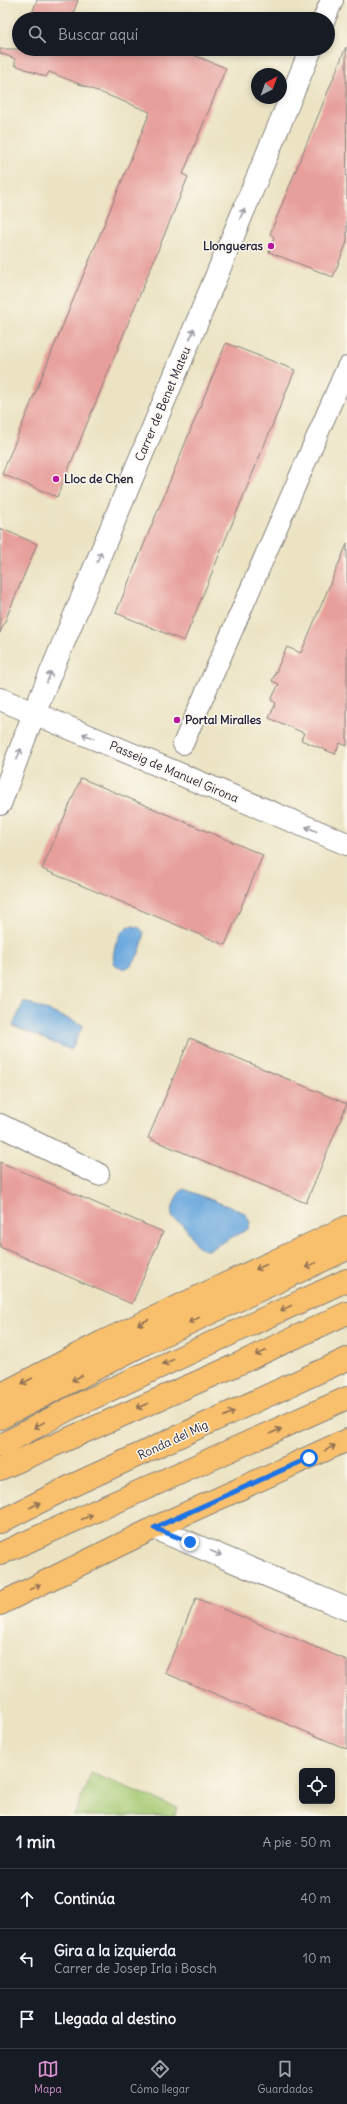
<!DOCTYPE html>
<html lang="es">
<head>
<meta charset="utf-8">
<style>
  :root { --surface:#171b24; --page:#242831; --text:#f1f3f6; --muted:#9ea1a6; --line:#363941; --accent:#d690ce }
  body { margin:0; font-family:Delius,sans-serif; background:var(--page); color:var(--text) }
  .controls { position:absolute; right:12px; bottom:12px; display:grid; overflow:hidden; border-radius:6px; box-shadow:0 2px 6px #0003 }
  .controls button { width:36px; height:36px; display:grid; place-items:center; padding:0; border:0; border-bottom:1px solid var(--line); background:var(--surface); color:var(--text); font:20px sans-serif }
  .compass { position:absolute; left:251px; top:68px; width:36px; height:36px; border-radius:50%; background:var(--surface); box-shadow:0 2px 6px #0003; rotate:41deg }
  .stop { position:absolute; width:12px; height:12px; margin:-9px; border:3px solid #1a73e8; border-radius:50%; background:#fff }
  .stop.end { background:#1a73e8; border-color:#fff; box-shadow:0 1px 4px #0008 }
  .list { margin:0; padding:0; list-style:none }
  h2 { display:flex; justify-content:space-between; align-items:center; height:52px; margin:0; padding:0 16px; font-size:17px }
  h2 small { font-size:13px; font-weight:400; color:var(--muted) }
  .list li { display:grid; grid-template-columns:26px 1fr auto; gap:12px; align-items:center; box-sizing:border-box; height:60px; padding:0 16px; border-top:1px solid var(--line) }
  .list b { display:block; font-size:15px; white-space:nowrap }
  .list p { margin:0; font-size:13px; white-space:nowrap; color:var(--muted) }
  .list em { font-size:13px; font-style:normal; color:var(--muted) }
  .icon { flex:none; width:22px; height:22px; fill:none; stroke:currentColor; stroke-width:2; stroke-linecap:round; stroke-linejoin:round }
  .map { position:relative; flex:none; width:347px; height:1816px; overflow:hidden }
  .search { position:absolute; background:var(--surface); box-shadow:0 2px 6px #0003; left:12px; right:12px; top:12px; height:44px; display:flex; align-items:center; gap:10px; box-sizing:border-box; padding:0 14px; border-radius:22px; color:var(--muted); font-size:15px }
  .sheet { height:232px; background:var(--surface) }
  nav { display:flex; justify-content:space-around; align-items:center; box-sizing:border-box; height:56px; border-top:1px solid var(--line); background:var(--surface); font-size:11px; color:var(--muted) }
  nav a { display:grid; justify-items:center; gap:2px }
  nav .on { color:var(--accent) }
  .map>svg:first-child { display:block }
  .green { fill:#a5c972; stroke:#647656 }
  .water { fill:#6ca9de; stroke:#47668c }
  .building { fill:#e79f9b }
  .lines { fill:none; stroke-linecap:round; stroke-linejoin:round }
  .pedestrian-casing { stroke:#86827e; stroke-width:22 }
  .minor-casing { stroke:#86827e; stroke-width:24 }
  .tertiary-casing { stroke:#86827e; stroke-width:24 }
  .primary-casing { stroke:#86827e; stroke-width:24 }
  .pedestrian { stroke:#fff; stroke-width:20 }
  .minor { stroke:#fff; stroke-width:22 }
  .tertiary { stroke:#fff; stroke-width:22 }
  .primary { stroke:#f8bf6c; stroke-width:22 }
  .oneway { stroke:#9c9ca7 }
  .oneway2 { stroke:#8d7054 }
  .route { stroke:#1a73e8; stroke-width:5 }
  .poi-dot { fill:#b5179e; stroke:#fbf7ec; stroke-width:1.5 }
  .labels { text-anchor:middle; stroke-width:3; stroke-linejoin:round; paint-order:stroke }
  .poi-label { font-size:12px; font-weight:bold; fill:#22223b; stroke:#fbf7ec; text-anchor:start }
  .street-label { font-size:12px; fill:#22223b; stroke:#fbf7ec }
</style>
</head>
<body>
<div class="map">
<svg width="347" height="1816" viewBox="0 0 347 1816">
  <rect width="100%" height="100%" fill="#fbf7ec"/>
  <filter id="ink" filterUnits="userSpaceOnUse"><feTurbulence type="fractalNoise" baseFrequency=".025" numOctaves="2"/><feDisplacementMap in="SourceGraphic" scale="8" xChannelSelector="R" yChannelSelector="G"/><feConvolveMatrix kernelMatrix="1 2 1 2 8 2 1 2 1" color-interpolation-filters="sRGB"/></filter>
  <filter id="wash" filterUnits="userSpaceOnUse"><feTurbulence type="fractalNoise" baseFrequency=".012" numOctaves="4" result="noise"/><feDisplacementMap in="SourceGraphic" scale="16" xChannelSelector="R" yChannelSelector="G"/><feGaussianBlur stdDeviation="0.9" result="paint"/><feColorMatrix in="noise" values="0 0 0 0 0 0 0 0 0 0 0 0 0 0 0 0 0 1.4 0 .05"/><feComposite in="paint" operator="in"/></filter>
  <g filter="url(#wash)">
    <rect width="100%" height="100%" fill="#ebe3c2"/>
    <path class="green" d="M 91,1773 L 178,1808 L 175,1816 L 74,1816 Z"/>
    <path class="water" d="M 130,926 C 135,926 141,927 143,932 C 146,940 132,983 114,963 C 111,952 119,930 130,926 Z
      M 24,1001 L 83,1025 L 71,1050 L 13,1026 Z
      M 184,1189 L 245,1213 L 250,1222 L 248,1229 L 208,1250 C 194,1250 195,1239 187,1230 C 177,1216 166,1224 175,1201 C 177,1196 179,1192 184,1189 Z"/>
    <g id="blocks">
      <path class="building" d="M 37,0 L 78,0 L 71,19 L 30,19 Z
        M 19,45 L 19,49 L 178,49 L 226,68 L 183,174 L 188,177 L 57,497 L 2,474 L 150,112 L 49,72 L 46,77 L 15,65 L 15,59 L 0,53 L 0,49 L 18,49 Z
        M 346,47 L 347,242 L 333,277 L 269,252 L 274,237 L 270,234 Z
        M 226,343 L 295,370 L 184,641 L 116,613 Z
        M 0,528 L 37,544 L 0,633 Z
        M 347,544 L 347,746 L 340,743 L 335,754 L 301,740 L 304,733 L 269,718 L 276,703 L 271,700 L 279,684 L 272,681 L 281,660 L 287,647 L 301,653 Z
        M 81,778 L 263,855 L 225,945 L 42,869 Z
        M 190,1038 L 347,1104 L 306,1203 L 148,1138 Z
        M 0,1162 L 163,1232 L 132,1304 L 0,1247 Z
        M 196,1598 L 347,1660 L 347,1749 L 165,1673 Z"/>
    </g>
  </g>
  <g filter="url(#ink)">
    <use href="#blocks" fill-opacity="0" stroke="#86827e" stroke-width="1"/>
    <g class="lines">
      <g class="pedestrian-casing">
        <path id="pedestrian" d="M 183,744 L 347,367"/>
      </g>
      <g class="minor-casing">
        <path id="minor" d="M 324,19 L 332,0
          M 0,804 L 34,713 L 311,49
          M 0,1125 L 98,1174
          M 154,1528 L 347,1609"/>
      </g>
      <g class="tertiary-casing">
        <path id="tertiary" d="M 0,699 L 347,844"/>
      </g>
      <g class="primary-casing">
        <path id="primary" d="M 0,1395 L 102,1342 L 347,1227
          M 0,1418 L 144,1344 L 347,1249
          M 0,1446 L 71,1408 L 347,1280
          M 0,1469 L 234,1366 L 347,1313
          M 0,1522 L 71,1486 L 347,1359
          M 0,1554 L 347,1398
          M 0,1604 L 154,1528 L 347,1440"/>
      </g>
      <use href="#pedestrian" class="pedestrian"/>
      <use href="#minor" class="minor"/>
      <use href="#tertiary" class="tertiary"/>
      <use href="#primary" class="primary"/>
    </g>
    <defs><path id="oneway-shaft" d="M-6 0H5M1.5-3L5.5 0L1.5 3" fill="none" stroke-width="1.6" stroke-linecap="round" stroke-linejoin="round"/></defs>
    <g class="oneway">
      <use href="#oneway-shaft" transform="translate(242 214) rotate(-67)"/>
      <use href="#oneway-shaft" transform="translate(192 334) rotate(-67)"/>
      <use href="#oneway-shaft" transform="translate(99 557) rotate(-67)"/>
      <use href="#oneway-shaft" transform="translate(49 677) rotate(-67)"/>
      <use href="#oneway-shaft" transform="translate(88 736) rotate(-157)"/>
      <use href="#oneway-shaft" transform="translate(19 754) rotate(-69)"/>
      <use href="#oneway-shaft" transform="translate(311 829) rotate(-157)"/>
      <use href="#oneway-shaft" transform="translate(216 1553) rotate(23)"/>
    </g>
    <g class="oneway2">
      <use href="#oneway-shaft" transform="translate(311 1265) rotate(156)"/>
      <use href="#oneway-shaft" transform="translate(261 1267) rotate(155)"/>
      <use href="#oneway-shaft" transform="translate(286 1308) rotate(155)"/>
      <use href="#oneway-shaft" transform="translate(194 1320) rotate(154)"/>
      <use href="#oneway-shaft" transform="translate(143 1322) rotate(155)"/>
      <use href="#oneway-shaft" transform="translate(261 1353) rotate(155)"/>
      <use href="#oneway-shaft" transform="translate(168 1362) rotate(155)"/>
      <use href="#oneway-shaft" transform="translate(77 1378) rotate(153)"/>
      <use href="#oneway-shaft" transform="translate(27 1381) rotate(152)"/>
      <use href="#oneway-shaft" transform="translate(142 1406) rotate(156)"/>
      <use href="#oneway-shaft" transform="translate(229 1414) rotate(-25)"/>
      <use href="#oneway-shaft" transform="translate(39 1425) rotate(151)"/>
      <use href="#oneway-shaft" transform="translate(276 1431) rotate(-24)"/>
      <use href="#oneway-shaft" transform="translate(330 1448) rotate(-26)"/>
      <use href="#oneway-shaft" transform="translate(35 1505) rotate(-27)"/>
      <use href="#oneway-shaft" transform="translate(87 1517) rotate(-24)"/>
      <use href="#oneway-shaft" transform="translate(35 1587) rotate(-26)"/>
    </g>
  </g>
  <g class="lines" filter="url(#ink)">
    <path class="route" d="M 190,1542 L 154,1528 L 309,1458"/>
  </g>
  <g class="poi-dot">
    <circle cx="271" cy="246" r="4"/>
    <circle cx="56" cy="479" r="4"/>
    <circle cx="177" cy="720" r="4"/>
  </g>
  <g class="labels">
    <g class="poi-label">
      <text x="263" y="250" text-anchor="end">Llongueras</text>
      <text x="64" y="483">Lloc de Chen</text>
      <text x="185" y="724">Portal Miralles</text>
    </g>
    <g class="street-label">
      <text transform="translate(163 404) rotate(-67)" y="4">Carrer de Benet Mateu</text>
      <text transform="translate(174 772) rotate(23)" y="4">Passeig de Manuel Girona</text>
      <text transform="translate(173 1440) rotate(-25)" y="4">Ronda del Mig</text>
    </g>
  </g>
</svg>
<div class="controls">
<button><svg class="icon" aria-label="locate" viewBox="0 0 24 24"><circle cx="12" cy="12" r="6"/><path d="M12 2v4M12 18v4M2 12h4M18 12h4"/></svg></button>
</div>
<svg class="compass" viewBox="-18 -18 36 36"><path d="M0-13l5 13h-10z" fill="#e53935"/><path d="M0 13l5-13h-10z" fill="#9ea1a6"/></svg>
<div class="stop" style="left:309px;top:1458px"></div>
<div class="stop end" style="left:190px;top:1542px"></div>
<div class="search"><svg class="icon" aria-label="search" viewBox="0 0 24 24"><circle cx="10" cy="10" r="6"/><path d="M15 15l6 6"/></svg>Buscar aquí</div>
</div>
<section class="sheet">
<h2>1 min<small>A pie · 50 m</small></h2>
<ul class="list">
<li><svg class="icon" aria-label="ahead" viewBox="0 0 24 24"><path d="M12 20V5M6 11l6-6 6 6"/></svg><div><b>Continúa</b></div><em>40 m</em></li>
<li><svg class="icon" aria-label="left" viewBox="0 0 24 24"><path d="M17 20v-9H6M10 6l-5 5 5 5"/></svg><div><b>Gira a la izquierda</b><p>Carrer de Josep Irla i Bosch</p></div><em>10 m</em></li>
<li><svg class="icon" aria-label="arrive" viewBox="0 0 24 24"><path d="M6 21V4h12l-3 4 3 4H6"/></svg><div><b>Llegada al destino</b></div></li>
</ul>
</section>
<nav>
<a class="on"><svg class="icon" aria-label="map" viewBox="0 0 24 24"><path d="M3 6l6-2 6 2 6-2v14l-6 2-6-2-6 2zM9 4v14M15 6v14"/></svg>Mapa</a>
<a><svg class="icon" aria-label="directions" viewBox="0 0 24 24"><path d="M12 3l9 9-9 9-9-9zM9 14v-3h6M13 9l2 2-2 2"/></svg>Cómo llegar</a>
<a><svg class="icon" aria-label="saved" viewBox="0 0 24 24"><path d="M7 4h10v16l-5-4-5 4z"/></svg>Guardados</a>
</nav>
</body>
</html>
